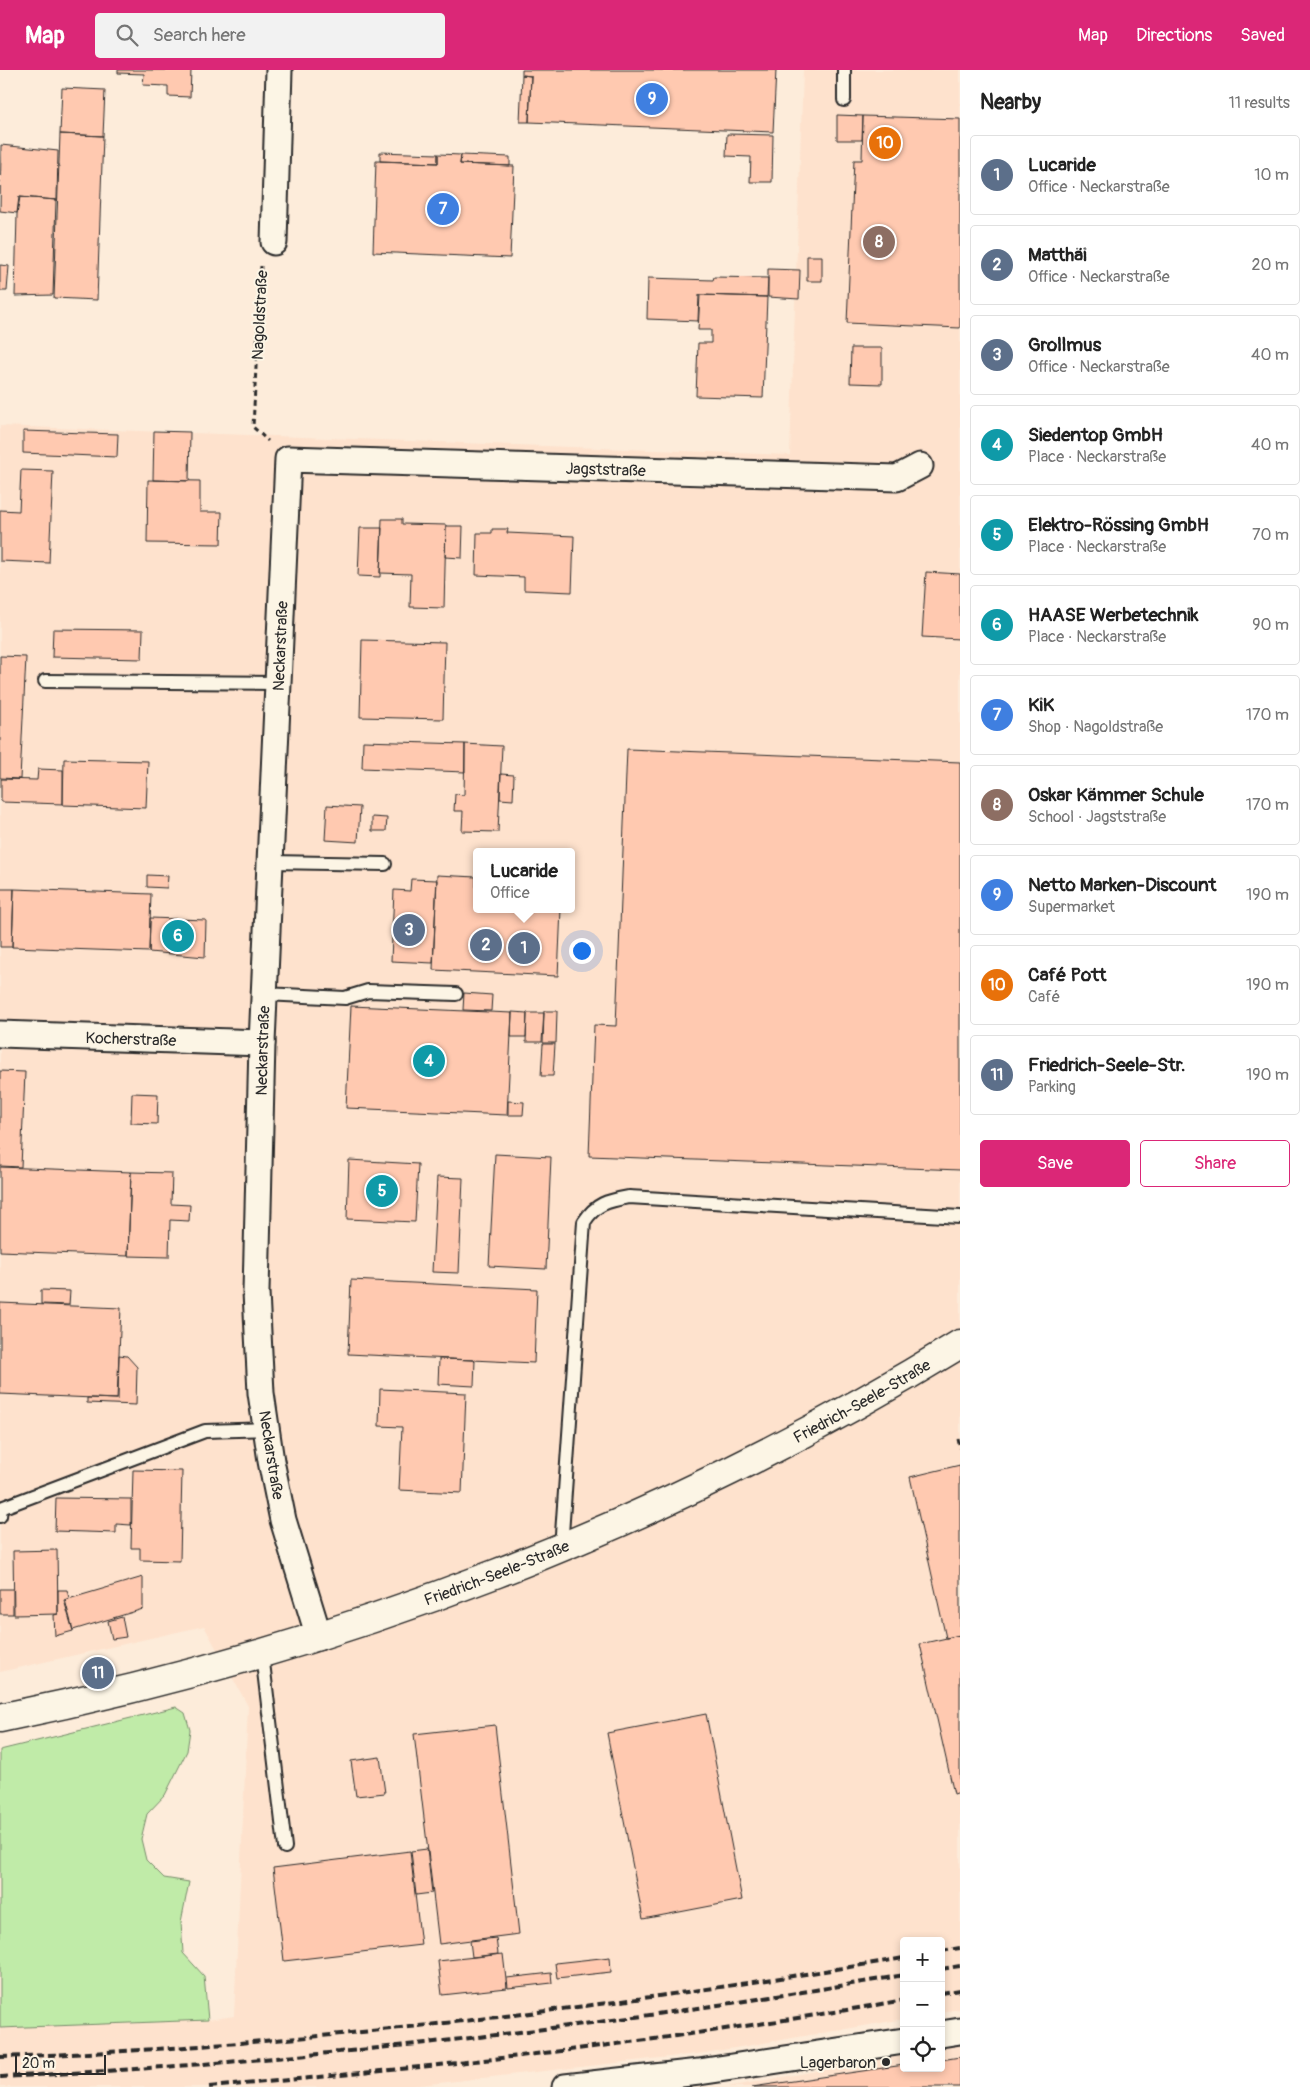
<!DOCTYPE html>
<html lang="en">
<head>
<meta charset="utf-8">
<style>
  :root { --surface:#fff; --page:#f2f2f2; --text:#222; --muted:#767676; --line:#e0e0e0; --accent:#db2777 }
  body { margin:0; font-family:Pangolin,sans-serif; background:var(--page); color:var(--text) }
  .controls { position:absolute; right:15px; bottom:15px; display:grid; overflow:hidden; border-radius:5px; box-shadow:0 2px 8px #0003 }
  .controls button { width:45px; height:45px; display:grid; place-items:center; padding:0; border:0; border-bottom:1px solid var(--line); background:var(--surface); color:var(--text); font:25px sans-serif }
  .scale { position:absolute; left:15px; bottom:12px; width:91px; box-sizing:border-box; padding-left:5px; border:2px solid #2b2b2b; border-top:0; font-size:14px; line-height:18px; white-space:nowrap; color:#2b2b2b; -webkit-text-stroke:4px #fcf5e5; paint-order:stroke }
  .you { position:absolute; left:581px; top:880px; width:18px; height:18px; margin:-12px; border:4px solid #fff; border-radius:50%; background:#1a73e8; box-shadow:0 0 0 8px #1a73e833 }
  .badge { display:grid; place-items:center; width:32px; height:32px; border-radius:50%; background:var(--accent); color:#fff; font-size:16px; font-weight:700 }
  .pin { position:absolute; translate:-50% -50%; border:2px solid #fff; box-shadow:0 1px 5px #0006 }
  .popup { position:absolute; left:473px; top:778px; width:102px; height:65px; box-sizing:border-box; display:grid; place-content:center; border-radius:5px; background:var(--surface); filter:drop-shadow(0 1px 4px #0005); font-size:16px; white-space:nowrap; color:var(--muted) }
  .popup b { font-size:19px; color:var(--text) }
  .popup::after { content:''; position:absolute; left:50%; top:100%; margin-left:-10px; border:10px solid transparent; border-top-color:var(--surface) }
  .list { margin:0; padding:0; list-style:none }
  h2 { display:flex; justify-content:space-between; align-items:center; height:65px; margin:0; padding:0 20px; font-size:21px }
  h2 small { font-size:16px; font-weight:400; color:var(--muted) }
  .list li { display:grid; grid-template-columns:32px 1fr auto; gap:15px; align-items:center; box-sizing:border-box; height:80px; margin:0 10px 10px; padding:0 10px; border:1px solid var(--line); border-radius:5px }
  .list b { display:block; font-size:19px; white-space:nowrap }
  .list p { margin:0; font-size:16px; white-space:nowrap; color:var(--muted) }
  .list em { font-size:16px; font-style:normal; color:var(--muted) }
  .actions { display:flex; gap:10px; padding:15px 20px }
  .actions a { flex:1; padding:11px 0; border:1px solid var(--accent); border-radius:5px; text-align:center; font-size:18px; color:var(--accent) }
  .actions .main { background:var(--accent); color:#fff }
  .icon { flex:none; width:28px; height:28px; fill:none; stroke:currentColor; stroke-width:2; stroke-linecap:round; stroke-linejoin:round }
  .map { position:relative; flex:none; width:960px; height:2017px; overflow:hidden }
  header { display:flex; align-items:center; gap:30px; box-sizing:border-box; height:70px; padding:0 25px; background:var(--accent); color:#fff }
  header strong { font-size:24px }
  nav { display:flex; gap:28px; margin-inline-start:auto; font-size:18px }
  .search { width:350px; height:45px; background:var(--page); display:flex; align-items:center; gap:12px; box-sizing:border-box; padding:0 18px; border-radius:5px; color:var(--muted); font-size:19px }
  main { display:flex }
  aside { flex:1; background:var(--surface) }
  .map>svg:first-child { display:block }
  .built { fill:#fee2cd; fill-rule:evenodd }
  .green { fill:#c0eba8; stroke:#768b6a }
  .building { fill:#ffc9b0; stroke:#2b2b2b }
  .lines { fill:none; stroke-linecap:round; stroke-linejoin:round }
  .service-casing { stroke:#2b2b2b; stroke-width:16 }
  .minor-casing { stroke:#2b2b2b; stroke-width:29 }
  .tertiary-casing { stroke:#2b2b2b; stroke-width:31 }
  .path { stroke:#2b2b2b; stroke-width:3; stroke-dasharray:5 4; stroke-linecap:butt }
  .service { stroke:#fcf5e5; stroke-width:12 }
  .minor { stroke:#fcf5e5; stroke-width:25 }
  .tertiary { stroke:#fcf5e5; stroke-width:28 }
  .rail { stroke:#2b2b2b; stroke-width:4; stroke-dasharray:8 4; stroke-linecap:butt }
  .poi-dot { fill:#2b2b2b; stroke:#fcf5e5; stroke-width:2 }
  .labels { text-anchor:middle; stroke-width:4; stroke-linejoin:round; paint-order:stroke }
  .street-label { font-size:16px; fill:#2b2b2b; stroke:#fcf5e5 }
  .poi-label { font-size:16px; fill:#2b2b2b; stroke:#fcf5e5; text-anchor:end }
</style>
</head>
<body>
<header>
<strong>Map</strong>
<div class="search"><svg class="icon" aria-label="search" viewBox="0 0 24 24"><circle cx="10" cy="10" r="6"/><path d="M15 15l6 6"/></svg>Search here</div>
<nav><a>Map</a><a>Directions</a><a>Saved</a></nav>
</header>
<main>
<div class="map">
<svg width="960" height="2017" viewBox="0 0 960 2017">
  <rect width="100%" height="100%" fill="#fdecda"/>
  <filter id="ink" filterUnits="userSpaceOnUse"><feTurbulence type="fractalNoise" baseFrequency=".02" numOctaves="2"/><feDisplacementMap in="SourceGraphic" scale="10" xChannelSelector="R" yChannelSelector="G"/><feConvolveMatrix kernelMatrix="1 2 1 2 8 2 1 2 1" color-interpolation-filters="sRGB"/></filter>
  <g filter="url(#ink)">
    <path class="built" d="M 803,0 L 960,0 L 960,1939 L 941,1942 L 941,1871 L 904,1871 L 904,1949 L 705,1983 L 403,2017 L 0,2017 L 0,1958 L 208,1950 L 234,1946 L 248,1636 L 204,1556 L 0,1602 L 0,356 L 790,385 ZM 476,782 L 572,782 L 572,839 L 476,839 Z
      M 960,1975 L 960,2017 L 728,2017 L 904,1985 L 904,1998 L 941,1998 L 941,1978 Z"/>
    <path class="green" d="M 176,1637 L 185,1643 L 190,1660 L 187,1681 L 165,1725 L 147,1744 L 141,1769 L 146,1790 L 164,1808 L 189,1812 L 181,1852 L 183,1883 L 204,1906 L 208,1950 L 0,1958 L 0,1680 Z"/>
    <path class="building" d="M 118,0 L 191,0 L 190,27 L 168,26 L 168,16 L 143,15 L 144,4 L 118,3 Z
      M 522,0 L 776,0 L 773,62 L 529,52 L 531,6 L 522,5 Z
      M 522,5 L 531,6 L 529,52 L 520,52 Z
      M 62,18 L 105,20 L 103,66 L 60,64 Z
      M 837,45 L 863,46 L 862,70 L 837,70 Z
      M 863,46 L 960,49 L 960,258 L 847,253 L 854,90 L 862,90 Z
      M 60,64 L 103,66 L 97,230 L 54,228 Z
      M 727,64 L 773,65 L 772,112 L 750,112 L 751,87 L 726,86 Z
      M 1,75 L 58,81 L 57,130 L 19,127 L 17,143 L 0,141 Z
      M 380,82 L 438,84 L 438,93 L 380,91 Z
      M 438,84 L 461,85 L 460,94 L 514,96 L 510,188 L 373,182 L 376,91 L 438,93 Z
      M 461,85 L 510,87 L 510,96 L 460,94 Z
      M 20,127 L 56,130 L 53,225 L 15,226 L 17,144 Z
      M 807,186 L 822,186 L 822,211 L 807,211 Z
      M 0,195 L 9,196 L 7,221 L 0,221 Z
      M 768,199 L 800,200 L 799,229 L 768,227 Z
      M 714,207 L 768,208 L 767,227 L 699,225 L 698,251 L 647,249 L 648,208 L 713,210 Z
      M 700,225 L 767,227 L 763,328 L 696,326 L 698,273 L 711,273 L 711,260 L 698,260 Z
      M 851,278 L 882,278 L 882,314 L 850,313 Z
      M 23,361 L 118,364 L 117,387 L 23,383 Z
      M 154,361 L 190,362 L 189,411 L 153,410 Z
      M 21,400 L 53,401 L 49,493 L 0,491 L 0,440 L 19,441 Z
      M 148,410 L 200,411 L 200,442 L 222,442 L 221,474 L 147,473 Z
      M 382,449 L 402,449 L 402,454 L 446,455 L 444,538 L 410,537 L 411,504 L 380,503 Z
      M 446,456 L 463,456 L 462,488 L 445,487 Z
      M 360,458 L 382,458 L 380,507 L 358,506 Z
      M 492,459 L 508,459 L 507,463 L 574,466 L 572,522 L 524,520 L 524,507 L 476,505 L 477,463 L 492,463 Z
      M 926,502 L 960,504 L 960,569 L 922,567 Z
      M 53,559 L 143,560 L 142,589 L 52,587 Z
      M 362,570 L 445,572 L 443,649 L 360,647 Z
      M 0,586 L 26,587 L 20,709 L 0,708 Z
      M 363,671 L 465,674 L 465,702 L 362,698 Z
      M 465,674 L 502,676 L 498,762 L 462,761 L 463,741 L 454,741 L 455,724 L 464,725 Z
      M 627,679 L 960,692 L 960,1100 L 589,1086 L 594,955 L 616,956 Z
      M 64,689 L 148,691 L 146,738 L 63,735 Z
      M 38,699 L 63,700 L 63,734 L 1,732 L 1,709 L 37,710 Z
      M 501,704 L 514,705 L 513,730 L 500,729 Z
      M 327,735 L 360,737 L 358,772 L 325,770 Z
      M 372,747 L 387,748 L 386,761 L 372,761 Z
      M 147,805 L 168,806 L 167,818 L 147,817 Z
      M 437,805 L 476,807 L 476,839 L 561,839 L 558,906 L 433,900 Z
      M 411,809 L 437,810 L 433,893 L 391,891 L 394,820 L 410,821 Z
      M 0,819 L 14,819 L 12,877 L 0,877 Z
      M 14,819 L 151,824 L 149,882 L 12,877 Z
      M 150,848 L 206,850 L 205,887 L 149,882 Z
      M 464,923 L 492,925 L 491,941 L 463,940 Z
      M 351,936 L 512,943 L 507,1045 L 346,1038 Z
      M 544,941 L 557,941 L 556,973 L 543,973 Z
      M 512,942 L 527,943 L 526,967 L 511,967 Z
      M 527,943 L 544,943 L 542,972 L 526,972 Z
      M 543,974 L 555,974 L 553,1006 L 541,1006 Z
      M 0,1001 L 25,1002 L 21,1097 L 0,1096 Z
      M 132,1023 L 158,1024 L 157,1054 L 131,1053 Z
      M 508,1031 L 524,1032 L 523,1045 L 508,1045 Z
      M 495,1084 L 551,1087 L 546,1199 L 489,1196 Z
      M 349,1090 L 418,1094 L 415,1152 L 347,1149 Z
      M 0,1097 L 131,1102 L 128,1186 L 0,1181 Z
      M 131,1102 L 172,1103 L 171,1134 L 190,1135 L 189,1151 L 170,1150 L 169,1187 L 128,1186 Z
      M 437,1107 L 463,1108 L 459,1203 L 432,1202 Z
      M 351,1210 L 537,1219 L 534,1293 L 348,1284 Z
      M 41,1220 L 70,1221 L 69,1235 L 41,1234 Z
      M 0,1233 L 121,1238 L 117,1329 L 0,1324 Z
      M 119,1285 L 127,1286 L 137,1297 L 136,1335 L 87,1333 L 87,1328 L 118,1329 Z
      M 439,1289 L 475,1290 L 474,1316 L 438,1314 Z
      M 380,1319 L 466,1323 L 462,1423 L 399,1420 L 402,1357 L 379,1356 Z
      M 960,1395 L 960,1565 L 946,1568 L 910,1407 Z
      M 133,1400 L 182,1401 L 180,1491 L 140,1490 L 140,1478 L 131,1478 Z
      M 56,1428 L 131,1429 L 131,1455 L 116,1454 L 116,1463 L 55,1461 Z
      M 57,1480 L 58,1544 L 14,1545 L 13,1481 Z
      M 143,1507 L 143,1539 L 73,1560 L 65,1530 Z
      M 0,1519 L 13,1519 L 13,1544 L 0,1544 Z
      M 58,1520 L 67,1520 L 69,1528 L 64,1530 L 73,1561 L 55,1566 L 54,1545 L 58,1544 Z
      M 122,1547 L 126,1567 L 112,1569 L 108,1551 Z
      M 960,1565 L 960,1722 L 954,1724 L 920,1574 Z
      M 706,1644 L 742,1830 L 643,1849 L 607,1663 Z
      M 495,1655 L 519,1864 L 439,1874 L 414,1664 Z
      M 380,1687 L 385,1723 L 356,1726 L 351,1691 Z
      M 427,1779 L 432,1823 L 416,1825 L 411,1781 Z
      M 410,1781 L 421,1875 L 284,1891 L 273,1798 Z
      M 496,1868 L 498,1884 L 472,1887 L 470,1871 Z
      M 503,1884 L 507,1918 L 442,1925 L 438,1891 Z
      M 610,1887 L 611,1902 L 557,1908 L 555,1893 Z
      M 551,1903 L 552,1913 L 508,1918 L 507,1908 Z
      M 960,1987 L 960,2017 L 752,2017 L 904,1995 L 904,1998 L 941,1998 L 941,1990 Z"/>
    <g class="lines">
      <g class="service-casing">
        <path id="service" d="M 844,30 L 844,0
          M 45,611 L 279,613
          M 271,792 L 385,794
          M 265,924 L 345,928 L 368,921 L 456,924
          M 0,1446 L 1,1438 L 205,1361 L 266,1359
          M 561,1478 L 584,1152 C 596,1133 608,1131 629,1127 L 960,1147
          M 262,1584 L 285,1777"/>
      </g>
      <g class="minor-casing">
        <g id="minor">
          <path d="M 274,172 L 279,0"/>
          <path id="s1" d="M 0,964 L 262,973"/>
          <path id="s2" d="M 319,1567 L 283,1450 L 271,1391 L 261,1323 L 256,1222 L 262,973 L 288,389 L 897,408 L 920,396"/>
          <path d="M 941,1964 L 960,1961"/>
          <path d="M 565,2017 L 699,2002 L 904,1971"/>
        </g>
      </g>
      <g class="tertiary-casing">
        <g id="tertiary">
          <path id="s3" d="M 0,1648 C 338,1580 666,1455 960,1274"/>
        </g>
      </g>
      <path class="path" d="M 261,196 L 253,357 L 268,371
        M 958,1369 L 960,1378"/>
      <use href="#service" class="service"/>
      <use href="#minor" class="minor"/>
      <use href="#tertiary" class="tertiary"/>
      <path class="rail" d="M 941,1881 L 960,1878
        M 941,1899 L 960,1896
        M 941,1923 L 960,1920
        M 0,1987 C 303,1976 605,1938 904,1888
        M 0,2007 C 303,1992 605,1957 904,1905
        M 209,2017 C 442,1997 674,1971 904,1930"/>
    </g>
  </g>
  <circle class="poi-dot" cx="886" cy="1992" r="5"/>
  <g class="labels">
    <g class="street-label">
      <text transform="translate(259 245) rotate(-87)" y="6">Nagoldstraße</text>
      <text dy="6" stroke="none"><textPath href="#s2" startOffset="1504">Jagststraße</textPath></text>
      <text dy="6" stroke="none"><textPath href="#s2" startOffset="999">Neckarstraße</textPath></text>
      <text dy="6" stroke="none"><textPath href="#s1" startOffset="131">Kocherstraße</textPath></text>
      <text dy="6" stroke="none"><textPath href="#s2" startOffset="594">Neckarstraße</textPath></text>
      <text dy="6" stroke="none"><textPath href="#s3" startOffset="922">Friedrich-Seele-Straße</textPath></text>
      <text transform="translate(272 1385) rotate(81)" y="6">Neckarstraße</text>
      <text dy="6" stroke="none"><textPath href="#s3" startOffset="518">Friedrich-Seele-Straße</textPath></text>
    </g>
    <g class="poi-label">
      <text x="876" y="1998">Lagerbaron</text>
    </g>
  </g>
</svg>
<div class="controls">
<button>+</button>
<button>−</button>
<button><svg class="icon" aria-label="locate" viewBox="0 0 24 24"><circle cx="12" cy="12" r="6"/><path d="M12 2v4M12 18v4M2 12h4M18 12h4"/></svg></button>
</div>
<div class="scale">20 m</div>
<div class="you"></div>
<div class="pin badge" style="left:524px;top:878px;background:#5c6f8a">1</div>
<div class="popup"><b>Lucaride</b>Office</div>
<div class="pin badge" style="left:486px;top:875px;background:#5c6f8a">2</div>
<div class="pin badge" style="left:409px;top:860px;background:#5c6f8a">3</div>
<div class="pin badge" style="left:429px;top:991px;background:#0f9aa8">4</div>
<div class="pin badge" style="left:382px;top:1121px;background:#0f9aa8">5</div>
<div class="pin badge" style="left:178px;top:866px;background:#0f9aa8">6</div>
<div class="pin badge" style="left:443px;top:139px;background:#3f7fe0">7</div>
<div class="pin badge" style="left:879px;top:172px;background:#8d6e63">8</div>
<div class="pin badge" style="left:652px;top:29px;background:#3f7fe0">9</div>
<div class="pin badge" style="left:885px;top:73px;background:#e8710a">10</div>
<div class="pin badge" style="left:98px;top:1603px;background:#5c6f8a">11</div>
</div>
<aside>
<h2>Nearby<small>11 results</small></h2>
<ul class="list">
<li><span class="badge" style="background:#5c6f8a">1</span><div><b>Lucaride</b><p>Office · Neckarstraße</p></div><em>10 m</em></li>
<li><span class="badge" style="background:#5c6f8a">2</span><div><b>Matthäi</b><p>Office · Neckarstraße</p></div><em>20 m</em></li>
<li><span class="badge" style="background:#5c6f8a">3</span><div><b>Grollmus</b><p>Office · Neckarstraße</p></div><em>40 m</em></li>
<li><span class="badge" style="background:#0f9aa8">4</span><div><b>Siedentop GmbH</b><p>Place · Neckarstraße</p></div><em>40 m</em></li>
<li><span class="badge" style="background:#0f9aa8">5</span><div><b>Elektro-Rössing GmbH</b><p>Place · Neckarstraße</p></div><em>70 m</em></li>
<li><span class="badge" style="background:#0f9aa8">6</span><div><b>HAASE Werbetechnik</b><p>Place · Neckarstraße</p></div><em>90 m</em></li>
<li><span class="badge" style="background:#3f7fe0">7</span><div><b>KiK</b><p>Shop · Nagoldstraße</p></div><em>170 m</em></li>
<li><span class="badge" style="background:#8d6e63">8</span><div><b>Oskar Kämmer Schule</b><p>School · Jagststraße</p></div><em>170 m</em></li>
<li><span class="badge" style="background:#3f7fe0">9</span><div><b>Netto Marken-Discount</b><p>Supermarket</p></div><em>190 m</em></li>
<li><span class="badge" style="background:#e8710a">10</span><div><b>Café Pott</b><p>Café</p></div><em>190 m</em></li>
<li><span class="badge" style="background:#5c6f8a">11</span><div><b>Friedrich-Seele-Str.</b><p>Parking</p></div><em>190 m</em></li>
</ul>
<div class="actions"><a class="main">Save</a><a>Share</a></div>
</aside>
</main>
</body>
</html>
